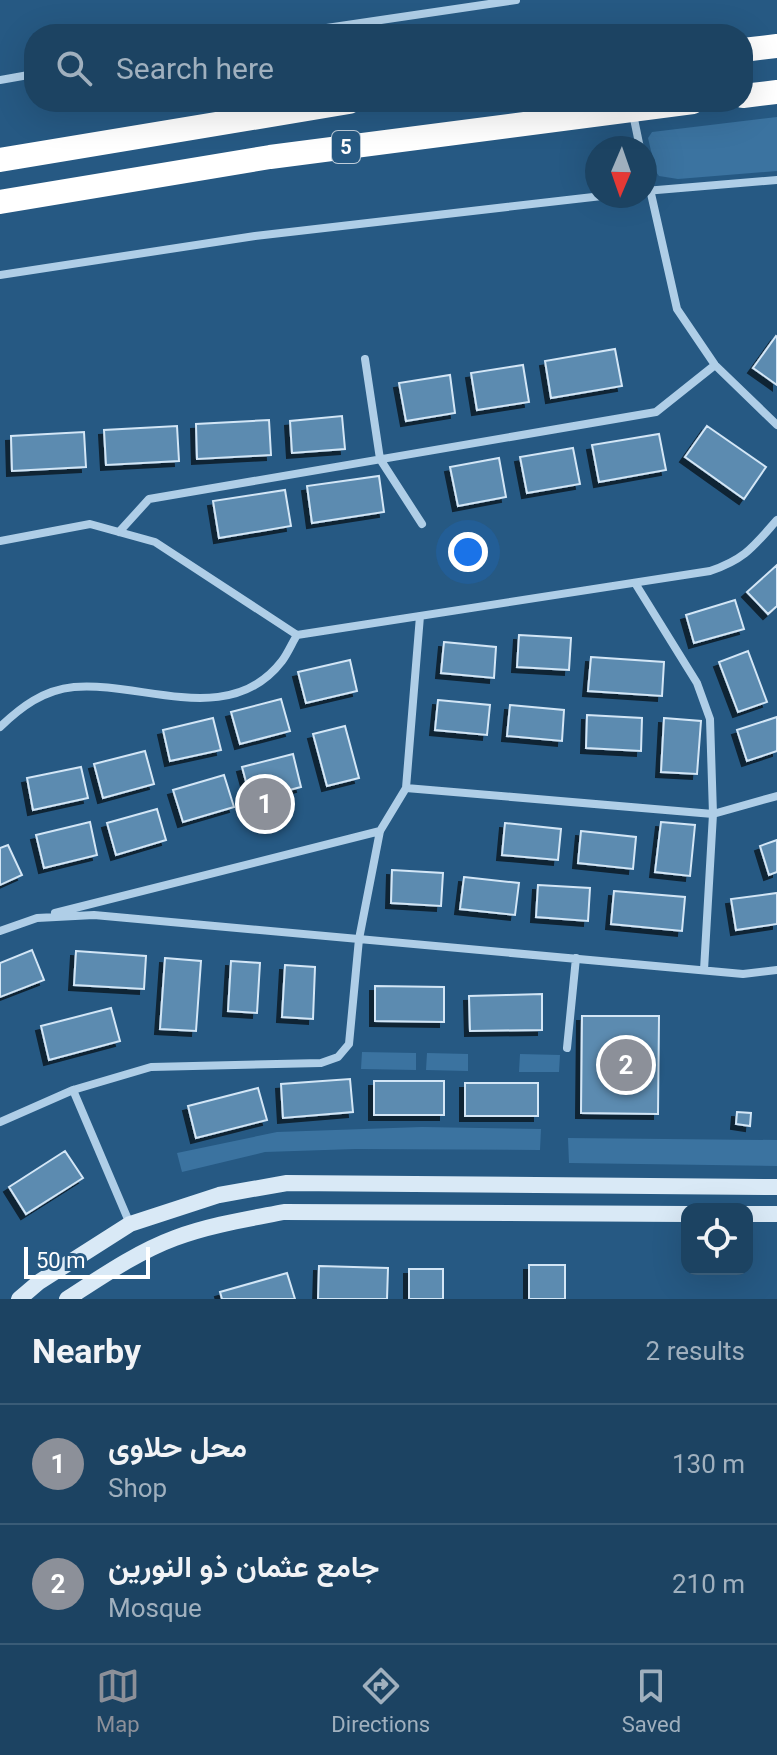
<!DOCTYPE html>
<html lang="en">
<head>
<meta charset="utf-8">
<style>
  :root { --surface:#1c4362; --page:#254a68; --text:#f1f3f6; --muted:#a0b0be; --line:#3a5c77; --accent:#8c9099 }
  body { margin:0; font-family:Roboto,Vazirmatn,sans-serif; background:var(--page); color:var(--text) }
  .controls { position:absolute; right:24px; bottom:24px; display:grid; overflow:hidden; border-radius:16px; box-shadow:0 8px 32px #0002 }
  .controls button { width:72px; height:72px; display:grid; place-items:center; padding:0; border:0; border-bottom:2px solid var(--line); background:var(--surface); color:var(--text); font:40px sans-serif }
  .compass { position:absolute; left:585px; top:136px; width:72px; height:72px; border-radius:50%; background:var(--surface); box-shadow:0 8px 32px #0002; rotate:182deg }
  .scale { position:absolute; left:24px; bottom:20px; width:126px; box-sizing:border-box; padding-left:8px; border:4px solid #fff; border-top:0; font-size:22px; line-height:28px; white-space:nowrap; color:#fff; -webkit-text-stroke:6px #265983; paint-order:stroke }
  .you { position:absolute; left:468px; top:552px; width:28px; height:28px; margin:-20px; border:6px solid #fff; border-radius:50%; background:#1a73e8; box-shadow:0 0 0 12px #1a73e833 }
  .badge { display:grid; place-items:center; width:52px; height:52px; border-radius:50%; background:var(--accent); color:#fff; font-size:26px; font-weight:700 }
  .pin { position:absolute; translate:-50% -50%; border:4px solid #fff; box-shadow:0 2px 8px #0006 }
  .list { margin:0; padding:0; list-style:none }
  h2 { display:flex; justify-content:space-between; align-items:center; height:104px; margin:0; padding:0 32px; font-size:34px }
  h2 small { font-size:26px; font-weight:400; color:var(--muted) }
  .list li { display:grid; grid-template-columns:52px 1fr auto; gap:24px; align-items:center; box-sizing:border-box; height:120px; padding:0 32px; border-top:2px solid var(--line) }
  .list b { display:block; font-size:30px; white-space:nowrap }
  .list p { margin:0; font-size:26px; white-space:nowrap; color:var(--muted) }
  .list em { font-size:26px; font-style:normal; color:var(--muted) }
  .icon { flex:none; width:44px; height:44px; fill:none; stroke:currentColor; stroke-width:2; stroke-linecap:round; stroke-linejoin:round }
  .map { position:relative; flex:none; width:777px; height:1299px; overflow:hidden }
  .search { position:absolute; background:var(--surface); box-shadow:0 8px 32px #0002; left:24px; right:24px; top:24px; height:88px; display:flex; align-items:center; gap:20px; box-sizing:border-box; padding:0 28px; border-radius:32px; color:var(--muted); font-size:30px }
  .sheet { height:344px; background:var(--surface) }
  nav { display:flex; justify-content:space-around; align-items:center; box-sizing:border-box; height:112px; border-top:2px solid var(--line); background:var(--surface); font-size:22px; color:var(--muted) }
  nav a { display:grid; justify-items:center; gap:4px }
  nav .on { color:var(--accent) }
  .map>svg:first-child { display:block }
  .green { fill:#3b73a0 }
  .building { fill:#5b8bb0; stroke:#d3e6f6; stroke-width:2; filter:url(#shadow) }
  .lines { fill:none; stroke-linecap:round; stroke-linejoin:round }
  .street { stroke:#afcee7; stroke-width:8 }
  .secondary { stroke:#d9e9f6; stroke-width:16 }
  .highway { stroke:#fff; stroke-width:24 }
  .labels { text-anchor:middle; stroke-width:6; stroke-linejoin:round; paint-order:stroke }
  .shield { fill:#265983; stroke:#becdda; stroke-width:2 }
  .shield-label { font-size:20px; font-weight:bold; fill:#fff }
</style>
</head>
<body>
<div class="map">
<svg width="777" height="1299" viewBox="0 0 777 1299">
  <defs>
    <filter id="shadow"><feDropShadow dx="-5" dy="5" stdDeviation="0" flood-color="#0009"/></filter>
  </defs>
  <rect width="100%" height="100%" fill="#265983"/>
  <path class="green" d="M 777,117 L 777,171 L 678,179 L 659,176 L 656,172 L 648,138 L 652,132 Z
    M 362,1052 L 416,1053 L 416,1070 L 361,1069 Z
    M 427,1053 L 468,1054 L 468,1071 L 426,1070 Z
    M 520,1054 L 560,1055 L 559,1072 L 519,1072 Z
    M 422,1127 L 541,1129 L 540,1150 L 355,1149 L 265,1152 L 182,1172 L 177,1153 L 277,1132 Z
    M 568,1138 L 777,1140 L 777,1166 L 569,1163 Z"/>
  <path class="building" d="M 776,336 L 777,337 L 777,385 L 753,368 Z
    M 615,349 L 622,386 L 551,398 L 545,361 Z
    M 523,365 L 529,402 L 477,410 L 471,373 Z
    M 450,375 L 455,413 L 406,421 L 399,383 Z
    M 342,416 L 345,449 L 292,453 L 290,421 Z
    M 269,420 L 271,455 L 197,459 L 196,424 Z
    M 177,426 L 179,461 L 106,465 L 104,430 Z
    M 707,426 L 766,467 L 744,499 L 685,457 Z
    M 84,432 L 86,467 L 12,471 L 11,436 Z
    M 659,434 L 666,470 L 599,482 L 592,445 Z
    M 573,448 L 580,484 L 527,493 L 520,457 Z
    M 499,458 L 506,497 L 458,506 L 450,467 Z
    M 379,476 L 384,512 L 312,523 L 307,486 Z
    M 285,490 L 291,526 L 219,538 L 213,501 Z
    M 777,565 L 777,606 L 768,614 L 747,592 Z
    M 735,600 L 744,629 L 694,643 L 686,615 Z
    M 519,635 L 571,638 L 569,670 L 517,667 Z
    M 444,642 L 496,647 L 494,678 L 441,673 Z
    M 748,651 L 767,702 L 738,712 L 719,662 Z
    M 591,657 L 664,662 L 662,696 L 588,691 Z
    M 350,660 L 357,691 L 306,703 L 298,672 Z
    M 281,699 L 290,731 L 240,744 L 231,712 Z
    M 438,700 L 490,705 L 487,735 L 435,730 Z
    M 510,705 L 564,710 L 562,741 L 507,736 Z
    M 587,715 L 642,718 L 641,751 L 586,748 Z
    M 777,717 L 777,751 L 747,761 L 737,730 Z
    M 213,718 L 221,750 L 170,761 L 163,730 Z
    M 664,718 L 701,721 L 697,774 L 661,772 Z
    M 345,726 L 359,778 L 327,786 L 313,734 Z
    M 145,751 L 154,784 L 103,798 L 94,764 Z
    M 293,754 L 301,787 L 251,800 L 242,767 Z
    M 81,767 L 88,798 L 33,810 L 27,778 Z
    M 224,775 L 234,807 L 183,822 L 173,790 Z
    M 157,809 L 166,840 L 116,855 L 107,823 Z
    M 90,822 L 97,855 L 44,868 L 36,835 Z
    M 661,822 L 695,825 L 690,876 L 655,872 Z
    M 505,823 L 561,829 L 558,860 L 502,855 Z
    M 581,831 L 636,837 L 633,869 L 578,863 Z
    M 777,840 L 777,872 L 769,875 L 760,846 Z
    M 8,845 L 22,875 L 0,885 L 0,848 Z
    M 392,870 L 443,873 L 441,906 L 391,903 Z
    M 464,877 L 519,883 L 515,915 L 460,909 Z
    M 538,885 L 590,888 L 588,921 L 536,917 Z
    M 614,891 L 685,897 L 682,931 L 611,924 Z
    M 777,893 L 777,924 L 736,930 L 731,899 Z
    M 32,950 L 44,980 L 0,997 L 0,963 Z
    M 76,951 L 146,956 L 144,989 L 74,985 Z
    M 165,958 L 201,961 L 196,1031 L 160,1029 Z
    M 231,961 L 260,963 L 257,1013 L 228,1011 Z
    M 285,965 L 315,967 L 313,1019 L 282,1017 Z
    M 375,986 L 444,987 L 444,1022 L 375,1021 Z
    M 542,994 L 542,1030 L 470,1031 L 469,996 Z
    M 111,1008 L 120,1041 L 49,1060 L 41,1026 Z
    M 582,1016 L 659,1016 L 658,1114 L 581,1113 Z
    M 350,1079 L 353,1112 L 283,1118 L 281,1084 Z
    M 374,1081 L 444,1081 L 444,1115 L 374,1115 Z
    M 465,1083 L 538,1083 L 538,1116 L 465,1116 Z
    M 258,1088 L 267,1120 L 196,1138 L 188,1106 Z
    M 737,1112 L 751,1113 L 750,1126 L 736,1124 Z
    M 65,1151 L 83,1178 L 26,1214 L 9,1187 Z
    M 529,1265 L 565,1265 L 565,1299 L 529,1299 Z
    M 319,1266 L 388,1268 L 387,1299 L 318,1299 Z
    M 409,1269 L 443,1269 L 443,1299 L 409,1299 Z
    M 287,1273 L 295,1299 L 222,1299 L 220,1292 Z"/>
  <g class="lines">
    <path class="street" d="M 286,34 L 516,0
      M 0,80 L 34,74
      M 633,114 L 640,148
      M 645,167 L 677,309 L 715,365 L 777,425
      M 645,191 L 777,180
      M 0,275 L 255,236 L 602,196
      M 365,359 L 380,459 L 422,524
      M 119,532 L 149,499 L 656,412 L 715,365
      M 0,541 L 90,524 L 155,542 L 297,635
      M 635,583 L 697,683 L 710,719 L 713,814 L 704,970
      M 0,727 C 21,707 43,690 74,687 C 142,681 230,729 282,661 C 288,653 292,643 297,635 L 710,571 C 745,559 753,547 777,520
      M 406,788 L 713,814 L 777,796
      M 55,913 L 380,831
      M 0,931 L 37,918 L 94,915 L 743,974 L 777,970
      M 567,1048 L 576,958
      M 73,1090 L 130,1224
      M 0,1122 L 73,1090 L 151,1067 L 321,1063 L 338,1057 L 349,1044 L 359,939 L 380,831 L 406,788 L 420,616"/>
    <path class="secondary" d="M 747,1214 L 777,1214
      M 19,1299 L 39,1282 L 130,1224 L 219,1195 L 287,1183 L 777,1187
      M 67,1299 C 101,1277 137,1252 175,1238 C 210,1225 248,1219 284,1212 L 687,1214"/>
    <path class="highway" d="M 743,50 L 777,46
      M 743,96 L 777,92
      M 0,160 L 349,102
      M 0,202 L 270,157 L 693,102"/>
  </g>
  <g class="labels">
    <rect class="shield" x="332" y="131" width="28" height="32" rx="6"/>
    <g class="shield-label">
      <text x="346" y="154">5</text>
    </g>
  </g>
</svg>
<div class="controls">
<button><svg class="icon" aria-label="locate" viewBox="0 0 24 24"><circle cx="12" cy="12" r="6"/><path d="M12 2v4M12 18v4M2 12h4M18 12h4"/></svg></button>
</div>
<svg class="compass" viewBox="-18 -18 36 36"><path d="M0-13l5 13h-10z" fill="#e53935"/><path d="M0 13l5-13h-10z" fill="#a0b0be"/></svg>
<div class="scale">50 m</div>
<div class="you"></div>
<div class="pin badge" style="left:265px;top:804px">1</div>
<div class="pin badge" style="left:626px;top:1065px">2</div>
<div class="search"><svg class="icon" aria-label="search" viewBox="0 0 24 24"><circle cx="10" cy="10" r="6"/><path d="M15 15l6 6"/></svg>Search here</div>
</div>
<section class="sheet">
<h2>Nearby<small>2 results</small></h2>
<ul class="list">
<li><span class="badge">1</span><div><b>محل حلاوى</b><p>Shop</p></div><em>130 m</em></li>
<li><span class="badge">2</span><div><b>جامع عثمان ذو النورين</b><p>Mosque</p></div><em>210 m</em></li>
</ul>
</section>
<nav>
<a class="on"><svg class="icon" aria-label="map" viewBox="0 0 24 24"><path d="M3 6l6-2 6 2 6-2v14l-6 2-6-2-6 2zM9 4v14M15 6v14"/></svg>Map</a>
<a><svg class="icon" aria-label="directions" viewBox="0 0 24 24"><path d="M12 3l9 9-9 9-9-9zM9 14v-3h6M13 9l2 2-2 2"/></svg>Directions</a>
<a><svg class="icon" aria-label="saved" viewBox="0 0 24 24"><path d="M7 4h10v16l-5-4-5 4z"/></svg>Saved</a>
</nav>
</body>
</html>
